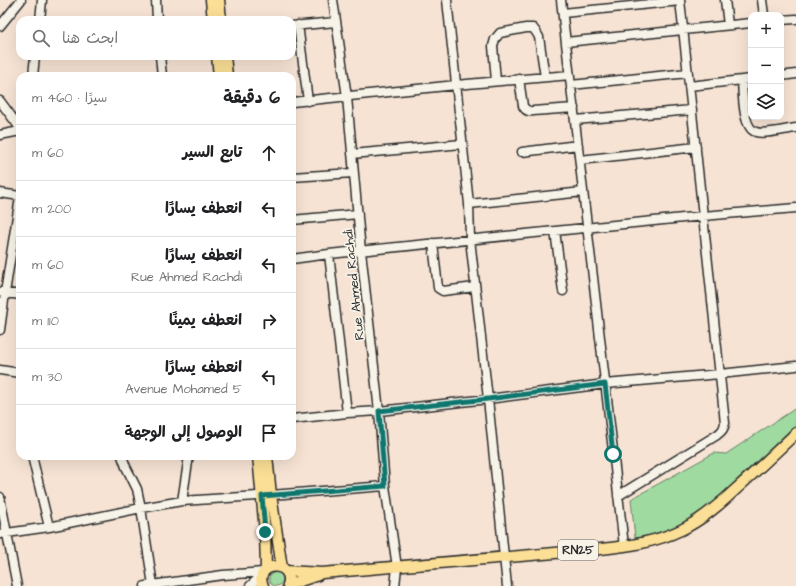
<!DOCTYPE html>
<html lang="ar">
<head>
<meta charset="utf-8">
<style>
  :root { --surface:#fff; --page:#f6f6f6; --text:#202124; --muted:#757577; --line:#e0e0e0 }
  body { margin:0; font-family:"Architects Daughter","Playpen Sans Arabic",sans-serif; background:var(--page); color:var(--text); direction:rtl }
  .controls { position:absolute; right:12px; top:12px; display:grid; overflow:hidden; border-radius:8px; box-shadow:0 4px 16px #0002 }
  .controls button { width:36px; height:36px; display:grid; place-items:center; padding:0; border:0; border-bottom:1px solid var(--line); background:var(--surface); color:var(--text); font:20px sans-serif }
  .stop { position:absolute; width:12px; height:12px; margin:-9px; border:3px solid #0f766e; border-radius:50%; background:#fff }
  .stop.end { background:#0f766e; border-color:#fff; box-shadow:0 1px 4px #0008 }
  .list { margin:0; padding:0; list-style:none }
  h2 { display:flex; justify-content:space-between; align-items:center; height:52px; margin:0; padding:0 16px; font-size:17px }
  h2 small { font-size:13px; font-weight:400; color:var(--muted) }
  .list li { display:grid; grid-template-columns:26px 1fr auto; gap:12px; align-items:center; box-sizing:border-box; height:56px; padding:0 16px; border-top:1px solid var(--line) }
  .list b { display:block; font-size:15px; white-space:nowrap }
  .list p { margin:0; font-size:13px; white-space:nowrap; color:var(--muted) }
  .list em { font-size:13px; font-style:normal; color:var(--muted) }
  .icon { flex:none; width:22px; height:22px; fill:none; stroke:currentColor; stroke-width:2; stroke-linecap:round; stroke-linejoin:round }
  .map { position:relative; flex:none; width:796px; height:586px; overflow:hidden; direction:ltr }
  .search { position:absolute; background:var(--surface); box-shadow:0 4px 16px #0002; left:16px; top:16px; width:280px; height:44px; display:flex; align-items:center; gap:10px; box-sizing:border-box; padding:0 14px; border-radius:12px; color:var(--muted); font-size:15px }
  .panel { position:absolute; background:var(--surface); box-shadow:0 4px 16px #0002; left:16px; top:72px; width:280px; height:388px; border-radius:12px; direction:rtl }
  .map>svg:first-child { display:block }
  .green { fill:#9fdaa0; stroke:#658266 }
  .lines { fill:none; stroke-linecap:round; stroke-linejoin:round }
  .minor-casing { stroke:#2b2b2b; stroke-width:11 }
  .major-casing { stroke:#2b2b2b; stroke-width:13 }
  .minor { stroke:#f7f3e8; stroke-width:8 }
  .major { stroke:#fbdf96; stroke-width:10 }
  .route { stroke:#0f766e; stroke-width:5 }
  .labels { text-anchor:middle; stroke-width:3.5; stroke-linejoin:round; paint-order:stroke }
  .shield { fill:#f7f3e8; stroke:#686764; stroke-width:1 }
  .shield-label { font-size:12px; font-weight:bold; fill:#2b2b2b }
  .street-label { font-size:13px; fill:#2b2b2b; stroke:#f7f3e8 }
</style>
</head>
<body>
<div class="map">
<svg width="796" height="586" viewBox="0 0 796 586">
  <rect width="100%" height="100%" fill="#f6e3d4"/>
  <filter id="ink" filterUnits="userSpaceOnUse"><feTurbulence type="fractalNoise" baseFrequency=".025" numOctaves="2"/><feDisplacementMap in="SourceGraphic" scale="8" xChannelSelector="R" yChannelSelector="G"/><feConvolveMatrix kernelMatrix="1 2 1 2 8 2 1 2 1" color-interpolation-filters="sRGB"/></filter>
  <g filter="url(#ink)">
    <path class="green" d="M 796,408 L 796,431 L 695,520 L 662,533 L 635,538 L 631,499 L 714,453 L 726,454 Z
      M269 579a7 7 0 1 1 14 0a7 7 0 1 1-14 0Z"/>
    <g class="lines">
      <g class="minor-casing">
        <path id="minor" d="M 156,0 L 157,20
          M 333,0 L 347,97 L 361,251 L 379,411 L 385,486 L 397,567 L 395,586
          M 447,0 L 469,204 L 470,239 L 488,399 L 507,586
          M 561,0 L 624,546
          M 725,0 L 728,25
          M 762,0 L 764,15
          M 563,13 L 680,1
          M 40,20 L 42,0
          M 781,20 L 796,19
          M 298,25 L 308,101
          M 0,26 L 21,0
          M 292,26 L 336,22
          M 566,42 L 751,23
          M 160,56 L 162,76
          M 33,76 L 35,56
          M 781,76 L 796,74
          M 519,79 L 523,106 C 525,110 528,112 533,111 L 574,108
          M 742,80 C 743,92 742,128 756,132 C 765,135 786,129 796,128
          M 496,81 L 493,46 L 495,39 L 500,33 L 526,28 L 533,28 L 536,32 L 539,37 L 545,77
          M 571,85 L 688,73
          M 689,86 L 751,79
          M 0,101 L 20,128
          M 292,102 L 456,85 L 570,75
          M 575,120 L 692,110
          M 0,135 L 20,131
          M 522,152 L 578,145
          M 352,154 L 462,144
          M 580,160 L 696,147
          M 292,177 L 353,173
          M 0,193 L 20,196
          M 469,204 L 583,192
          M 292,220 L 358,214
          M 555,231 L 563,291
          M 433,243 L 438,288 L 443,291 L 475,287
          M 329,254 L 347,413
          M 292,259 L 329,254 L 703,216 L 796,208
          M 1,292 L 20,295
          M 0,330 L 5,293 L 20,197
          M 0,370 L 20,373
          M 292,419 L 347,413 L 379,411 L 488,399 L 605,384 L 720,374 L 796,366
          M 32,456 L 49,527
          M 122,456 L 126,467 L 137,489 L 141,508 L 153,585
          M 618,496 L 717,435 C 722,431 724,429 725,423 L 680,0
          M 0,497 L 17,586
          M 182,501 L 189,456
          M 0,534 L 49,527 L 141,508 L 182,501 L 271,495 L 385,486
          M 145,586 L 223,575 L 264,572
          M 250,586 L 262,575"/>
      </g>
      <g class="major-casing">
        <path id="major" d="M 211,0 L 213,20
          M 219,0 L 221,20
          M 217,56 L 219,76
          M 225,56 L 227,76
          M 258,456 L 265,532 L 266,569
          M 267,456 L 271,495 L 282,568
          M 286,571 L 322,573 L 601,549 C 629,546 656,542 681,530 C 702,520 719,505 735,490 C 756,471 776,452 796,433
          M 288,585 L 318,575
          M 263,586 C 252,562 296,558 288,586"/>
      </g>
      <use href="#minor" class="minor"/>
      <use href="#major" class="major"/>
    </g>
  </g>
  <g class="lines" filter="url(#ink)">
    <path class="route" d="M 265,532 L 262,496 L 385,486 L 379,411 L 488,399 L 605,384 L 613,454"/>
  </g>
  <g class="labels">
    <rect class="shield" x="558" y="540" width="40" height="20" rx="3"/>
    <g class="shield-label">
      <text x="578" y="554">RN25</text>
    </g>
    <g class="street-label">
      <text transform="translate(353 285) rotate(-96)" y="5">Rue Ahmed Rachdi</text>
    </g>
  </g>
</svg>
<div class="controls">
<button>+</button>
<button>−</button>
<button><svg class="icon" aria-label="layers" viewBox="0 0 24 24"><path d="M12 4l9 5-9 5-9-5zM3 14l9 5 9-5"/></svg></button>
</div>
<div class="stop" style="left:613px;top:454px"></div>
<div class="stop end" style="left:265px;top:532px"></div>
<div class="search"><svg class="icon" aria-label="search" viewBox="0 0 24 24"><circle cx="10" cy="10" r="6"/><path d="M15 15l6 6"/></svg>ابحث هنا</div>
<section class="panel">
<h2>6 دقيقة<small>سيرًا · 460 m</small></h2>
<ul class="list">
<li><svg class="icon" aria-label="ahead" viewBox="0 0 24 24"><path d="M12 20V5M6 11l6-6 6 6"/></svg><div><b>تابع السير</b></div><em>60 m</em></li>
<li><svg class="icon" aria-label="left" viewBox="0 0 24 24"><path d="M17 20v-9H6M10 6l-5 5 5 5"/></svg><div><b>انعطف يسارًا</b></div><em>200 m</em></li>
<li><svg class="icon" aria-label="left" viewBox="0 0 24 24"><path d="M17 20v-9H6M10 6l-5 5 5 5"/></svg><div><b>انعطف يسارًا</b><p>Rue Ahmed Rachdi</p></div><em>60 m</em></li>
<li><svg class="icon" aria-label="right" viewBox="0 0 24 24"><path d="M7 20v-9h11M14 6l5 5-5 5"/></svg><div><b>انعطف يمينًا</b></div><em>110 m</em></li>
<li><svg class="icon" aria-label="left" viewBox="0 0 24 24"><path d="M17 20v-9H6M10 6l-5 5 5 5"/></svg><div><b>انعطف يسارًا</b><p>Avenue Mohamed 5</p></div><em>30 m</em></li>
<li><svg class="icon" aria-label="arrive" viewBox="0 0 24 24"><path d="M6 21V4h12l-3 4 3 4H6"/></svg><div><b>الوصول إلى الوجهة</b></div></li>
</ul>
</section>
</div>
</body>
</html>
